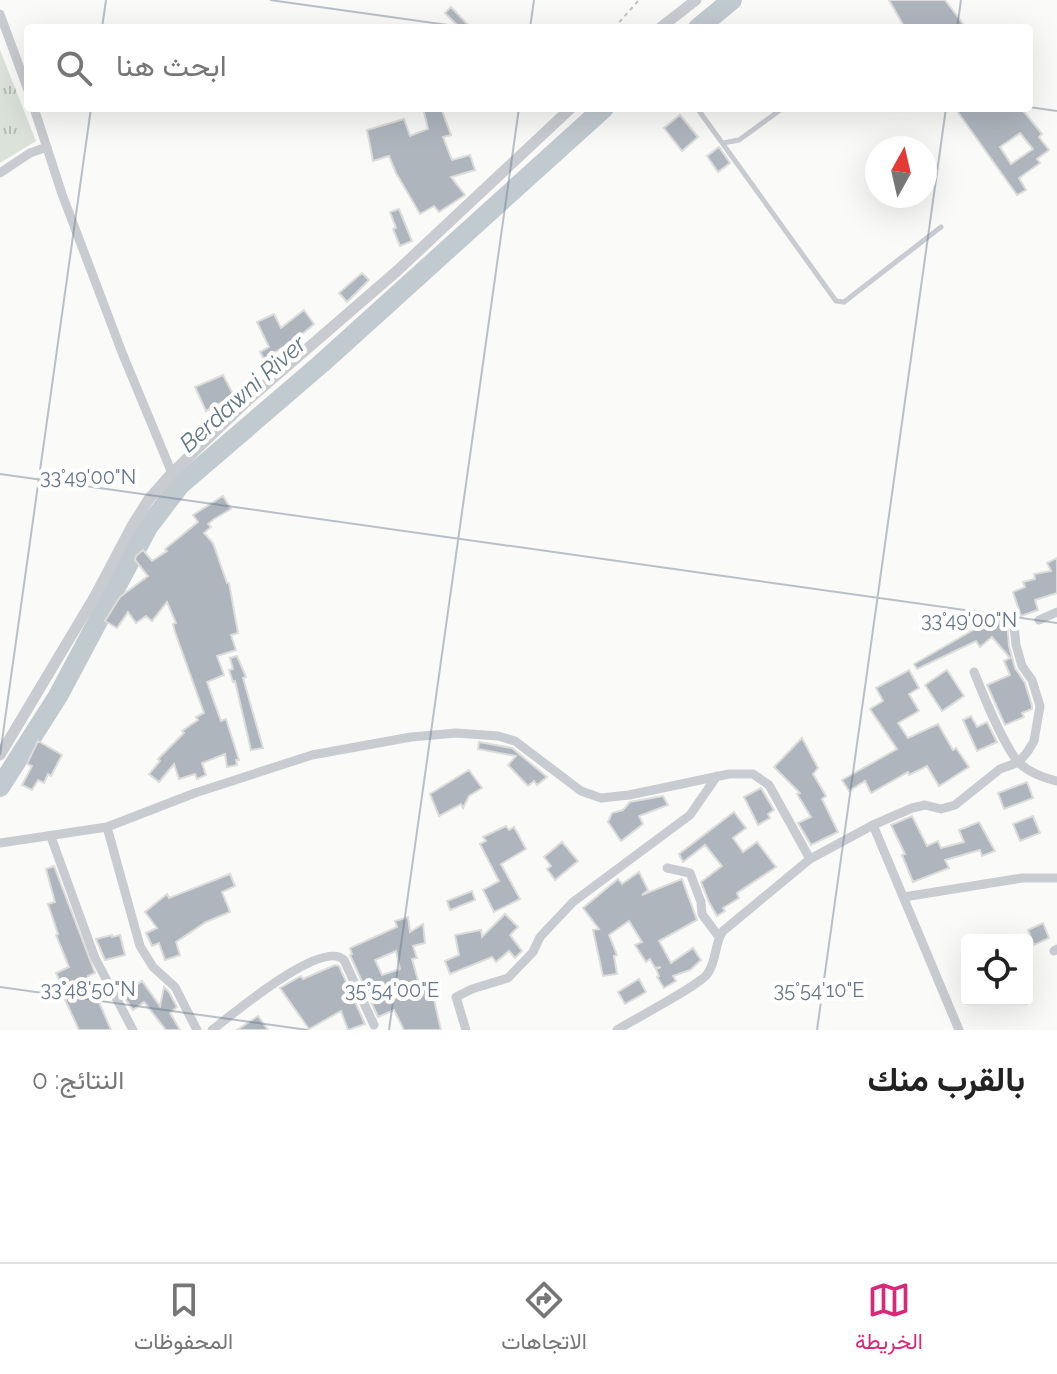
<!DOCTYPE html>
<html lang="ar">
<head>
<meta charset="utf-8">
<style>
  :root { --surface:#fff; --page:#f2f2f2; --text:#222; --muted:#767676; --line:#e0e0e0; --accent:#db2777 }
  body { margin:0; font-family:Raleway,Vazirmatn,sans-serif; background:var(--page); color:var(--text); direction:rtl }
  .controls { position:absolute; right:24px; bottom:24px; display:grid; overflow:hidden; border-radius:8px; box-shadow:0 8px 32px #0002 }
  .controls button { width:72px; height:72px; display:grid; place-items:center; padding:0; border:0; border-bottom:2px solid var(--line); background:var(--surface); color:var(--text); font:40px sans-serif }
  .compass { position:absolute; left:865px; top:136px; width:72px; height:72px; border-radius:50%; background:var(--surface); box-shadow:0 8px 32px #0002; rotate:8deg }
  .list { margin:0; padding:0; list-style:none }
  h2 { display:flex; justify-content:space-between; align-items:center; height:104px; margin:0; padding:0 32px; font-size:34px }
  h2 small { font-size:26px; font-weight:400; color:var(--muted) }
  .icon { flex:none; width:44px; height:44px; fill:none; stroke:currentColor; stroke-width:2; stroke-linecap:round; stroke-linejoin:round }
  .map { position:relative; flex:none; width:1057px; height:1030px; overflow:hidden; direction:ltr }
  .search { position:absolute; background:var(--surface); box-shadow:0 8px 32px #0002; left:24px; right:24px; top:24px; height:88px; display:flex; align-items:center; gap:20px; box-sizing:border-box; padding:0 28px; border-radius:8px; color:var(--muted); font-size:30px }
  .sheet { height:232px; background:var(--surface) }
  nav { display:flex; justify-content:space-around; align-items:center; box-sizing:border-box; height:112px; border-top:2px solid var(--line); background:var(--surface); font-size:22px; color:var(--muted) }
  nav a { display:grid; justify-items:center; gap:4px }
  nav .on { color:var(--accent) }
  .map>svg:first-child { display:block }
  .grass { fill:url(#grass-tufts) }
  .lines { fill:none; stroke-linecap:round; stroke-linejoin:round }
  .river { stroke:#c1cacf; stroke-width:20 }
  .building { fill:#aeb5bd; stroke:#dcdcda; stroke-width:2; fill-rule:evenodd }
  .path { stroke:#bfc2c5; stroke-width:2; stroke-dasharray:4 4; stroke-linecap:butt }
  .service { stroke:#c8cbcf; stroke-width:5 }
  .minor { stroke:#c8cbcf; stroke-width:9 }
  .tertiary { stroke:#c8cbcf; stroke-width:11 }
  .ticks { fill:none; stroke:#687789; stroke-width:2; stroke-opacity:0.45 }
  .labels { text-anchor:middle; stroke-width:8; stroke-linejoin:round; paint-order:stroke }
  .water-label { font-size:24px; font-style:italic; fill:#647883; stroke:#fff }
  .ticks-label { font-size:20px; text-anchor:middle; fill:#687789; stroke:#fff; stroke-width:8; stroke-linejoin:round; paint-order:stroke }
</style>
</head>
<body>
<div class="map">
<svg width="1057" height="1030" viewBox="0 0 1057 1030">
  <defs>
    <pattern id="grass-tufts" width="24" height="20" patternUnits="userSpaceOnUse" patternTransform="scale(2)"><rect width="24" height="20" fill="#dbe2d9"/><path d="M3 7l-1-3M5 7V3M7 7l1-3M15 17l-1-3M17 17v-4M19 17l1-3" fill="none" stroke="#b5bcb6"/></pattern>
  </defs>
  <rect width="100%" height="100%" fill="#fafaf8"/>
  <path class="grass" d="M 0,50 L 36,141 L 0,163 Z"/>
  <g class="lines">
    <path class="river" d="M 698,28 L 732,0
      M 0,787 L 58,696 L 148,527 L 180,485 L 322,363 L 604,108"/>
  </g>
  <path class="building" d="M 889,0 L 945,0 L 966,28 L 905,28 Z
    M 451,7 L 471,28 L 460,28 L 445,13 Z
    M 423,108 L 441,108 L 451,135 L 443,137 L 452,160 L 470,155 L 475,170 L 451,177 L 465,195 L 439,212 L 434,206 L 420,214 L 396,173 L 389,156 L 373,161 L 367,130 L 404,119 L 410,136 L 428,129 Z
    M 955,108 L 1021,108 L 1042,134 L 1039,137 L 1049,150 L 1037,159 L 1040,163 L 1019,178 L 1026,190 L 1017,195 ZM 1020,133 L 1033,149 L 1011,164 L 1000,147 Z
    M 680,115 L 698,137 L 682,151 L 664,128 Z
    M 719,147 L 730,163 L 718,172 L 707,156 Z
    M 399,209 L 412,241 L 400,246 L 393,229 L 396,228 L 390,212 Z
    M 362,273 L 369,280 L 347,302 L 339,293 Z
    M 304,310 L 314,324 L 299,337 L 274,353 L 276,357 L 266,363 L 260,352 L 269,347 L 257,322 L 274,314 L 281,328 Z
    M 223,375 L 234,396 L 206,411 L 195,387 Z
    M 223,496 L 231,509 L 214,519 L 208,524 L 211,527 L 204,533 L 213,543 L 227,583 L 229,583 L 238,633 L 231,635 L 236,650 L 217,656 L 224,675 L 207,682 L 221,721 L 226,719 L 239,760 L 236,760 L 237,765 L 227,767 L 225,754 L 202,763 L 206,775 L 197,779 L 195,774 L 179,779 L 174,764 L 159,782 L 149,774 L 160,761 L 158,759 L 184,733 L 182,731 L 198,720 L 196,717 L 204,713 L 175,632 L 173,624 L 176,623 L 167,602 L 152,621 L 146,616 L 136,623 L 128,612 L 117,628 L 105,621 L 120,597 L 148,576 L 135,560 L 136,556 L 143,550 L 152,561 L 167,551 L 165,549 L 198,522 L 193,515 Z
    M 1057,558 L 1057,593 L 1035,600 L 1038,610 L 1021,616 L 1013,592 L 1025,587 L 1023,582 L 1035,579 L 1034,574 L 1051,571 L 1047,563 Z
    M 1003,613 L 1007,622 L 1009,646 L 1015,668 L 1025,683 L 1032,706 L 1032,709 L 1022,713 L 1024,717 L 1005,725 L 987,685 L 1010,675 L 1004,661 L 1010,658 L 992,637 L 980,647 L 976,641 L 917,669 L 914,664 Z
    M 237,656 L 246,677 L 243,678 L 263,748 L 251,750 L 235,681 L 233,682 L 229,670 L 233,669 L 230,658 Z
    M 909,670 L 919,688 L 909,694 L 919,711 L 898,723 L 908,738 L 938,724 L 953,750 L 956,748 L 969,767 L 939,786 L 927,766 L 909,775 L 908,772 L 871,793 L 865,781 L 849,791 L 842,780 L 897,749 L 870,709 L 883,701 L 876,688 Z
    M 947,670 L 964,696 L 942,711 L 925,685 Z
    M 971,716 L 977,727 L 987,722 L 997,742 L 977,751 L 963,720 Z
    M 802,738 L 818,768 L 813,774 L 826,796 L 822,799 L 838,832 L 811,845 L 798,823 L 811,817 L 797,794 L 800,793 L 774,767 Z
    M 38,741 L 62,755 L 51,776 L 48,774 L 44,783 L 38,780 L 32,790 L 22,785 L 32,766 L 27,764 Z
    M 479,742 L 512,748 L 547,777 L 537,785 L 534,781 L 528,786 L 508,765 L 516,756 L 478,749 Z
    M 469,770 L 482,788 L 469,796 L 463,808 L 461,804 L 439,816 L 430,794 Z
    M 1027,782 L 1033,798 L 1004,809 L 998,793 Z
    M 761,788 L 774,810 L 768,814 L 770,818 L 758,825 L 744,797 Z
    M 663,796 L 668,805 L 639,816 L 643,824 L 621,841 L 608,822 L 612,813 L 623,810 L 630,802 Z
    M 734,812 L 746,828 L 733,838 L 743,852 L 757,842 L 776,867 L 737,893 L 739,898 L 723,908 L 725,911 L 717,916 L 709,902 L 701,882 L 722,866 L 705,845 L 683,862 L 679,854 Z
    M 912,816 L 927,846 L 938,841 L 941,848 L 964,842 L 959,830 L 979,822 L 995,851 L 982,856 L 980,850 L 945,860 L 949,868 L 913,882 L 902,855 L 905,854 L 891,825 Z
    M 1033,816 L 1040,833 L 1020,841 L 1013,824 Z
    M 506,826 L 509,830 L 514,827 L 526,849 L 501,864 L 520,899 L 494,912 L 483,890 L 499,881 L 480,844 L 486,841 L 483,837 Z
    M 562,842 L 578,861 L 555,880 L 547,869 L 551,866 L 544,857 Z
    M 54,866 L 95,973 L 88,976 L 111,1030 L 79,1030 L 63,995 L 66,994 L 56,973 L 69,967 L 56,935 L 58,934 L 48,904 L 55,902 L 46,869 Z
    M 639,872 L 648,890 L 642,895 L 682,879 L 697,920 L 659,941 L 671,963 L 693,948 L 701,960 L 690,970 L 673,976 L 676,981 L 664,988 L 657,977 L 659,976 L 656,969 L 661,967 L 655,968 L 650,959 L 646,962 L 635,945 L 642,942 L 629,921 L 609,935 L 617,955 L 614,956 L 617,974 L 603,976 L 593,930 L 599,929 L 583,908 L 618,879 L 622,884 Z
    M 230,874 L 235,886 L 222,892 L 230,912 L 206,922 L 176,942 L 180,955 L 165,960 L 159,943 L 152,946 L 146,933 L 157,928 L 145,912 L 167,894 L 169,898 Z
    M 472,891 L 475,900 L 450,910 L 447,901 Z
    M 505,914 L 518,927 L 510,935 L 522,951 L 515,958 L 509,951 L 496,962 L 492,957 L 450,974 L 445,961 L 459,955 L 455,935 L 481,930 L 482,937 Z
    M 408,917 L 410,932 L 423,924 L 425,943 L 413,946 L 417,958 L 412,959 L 419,984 L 430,982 L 441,1030 L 404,1030 L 394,1010 L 378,1017 L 350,955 L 352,954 L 350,948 L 397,927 L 395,921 ZM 396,951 L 400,969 L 382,975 L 375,960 Z
    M 1043,923 L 1049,938 L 1034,945 L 1028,930 Z
    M 112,935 L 112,937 L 120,935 L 125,955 L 105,960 L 96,939 Z
    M 335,965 L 339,966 L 365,1024 L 348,1030 L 341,1011 L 309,1029 L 280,988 L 301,976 L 303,979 Z
    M 639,979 L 646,992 L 625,1004 L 618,992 Z
    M 142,981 L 160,1006 L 164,987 L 169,992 L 177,1007 L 170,1013 L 180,1030 L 166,1030 L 144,1002 L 133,1010 L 123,995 Z
    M 258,1016 L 268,1030 L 237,1030 Z"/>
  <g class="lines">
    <path class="path" d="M 614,28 L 639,0"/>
    <path class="service" d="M 697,108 L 836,301 L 844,302 L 941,227
      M 723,143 L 739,140 L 783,108"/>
    <path class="minor" d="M 0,14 L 28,90
      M 34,108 L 62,194 L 123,355 L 172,473
      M 0,173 L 30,153 L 47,147
      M 1039,620 L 1057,612
      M 974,672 C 984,697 1002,742 1018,762 C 1028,772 1044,778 1057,781
      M 873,825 L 959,1030
      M 107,827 L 140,946 L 153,967 L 175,987 L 197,1030
      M 51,837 L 95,958 L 133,1030
      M 0,843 L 107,827 L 195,793 L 312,755 L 411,737 L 456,733 L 498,736 L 515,741 L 581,791 L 601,798 L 629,795 L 729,774 L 753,774 L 769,785 L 810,859
      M 667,868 L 690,873 L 701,902 L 702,914 L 719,937
      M 904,897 L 1022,878 L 1057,878
      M 1054,951 L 1057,949
      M 212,1030 C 233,1014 322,938 344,960 L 374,1025
      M 466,1030 L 456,997 L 472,989 L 508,978 L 533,952 L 540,937 L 573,902 L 690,815 L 717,776
      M 617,1030 C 634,1019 701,985 708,973 C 717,960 714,944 723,931 L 810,859 L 873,825 L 912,808 L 925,805 L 941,809 L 955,805 L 1000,769 L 1019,762 L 1028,751 L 1034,741 L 1040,706 L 1032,680 L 1022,666 L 1016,645 L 1014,625"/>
    <path class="tertiary" d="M 660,28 L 696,0
      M 0,755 L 95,596 L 132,526 L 149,499 L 172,473 L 249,399 L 397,271 L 571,108"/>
  </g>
  <path class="ticks" d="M 270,0 L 469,28M 102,28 L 106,0M 530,28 L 534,0M 957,28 L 961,0M 1029,107 L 1057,111M 0,474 L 1057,623M 0,755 L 91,108M 0,987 L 308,1030M 389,1030 L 519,108M 817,1030 L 946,108"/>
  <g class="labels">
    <g class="water-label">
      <text transform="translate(243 394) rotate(-42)" y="8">Berdawni River</text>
    </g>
  </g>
  <g class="ticks-label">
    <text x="88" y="484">33°49'00"N</text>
    <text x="969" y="627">33°49'00"N</text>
    <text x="88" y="996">33°48'50"N</text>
    <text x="392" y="997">35°54'00"E</text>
    <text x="819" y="997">35°54'10"E</text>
  </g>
</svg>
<div class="controls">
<button><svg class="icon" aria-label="locate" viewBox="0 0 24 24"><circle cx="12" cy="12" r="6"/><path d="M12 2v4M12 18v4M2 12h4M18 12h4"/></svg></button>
</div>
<svg class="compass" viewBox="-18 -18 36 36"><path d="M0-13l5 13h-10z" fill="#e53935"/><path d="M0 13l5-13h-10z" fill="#767676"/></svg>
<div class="search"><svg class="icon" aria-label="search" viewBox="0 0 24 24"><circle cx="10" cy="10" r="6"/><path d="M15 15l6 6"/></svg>ابحث هنا</div>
</div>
<section class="sheet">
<h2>بالقرب منك<small>النتائج: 0</small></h2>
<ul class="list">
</ul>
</section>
<nav>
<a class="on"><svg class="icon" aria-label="map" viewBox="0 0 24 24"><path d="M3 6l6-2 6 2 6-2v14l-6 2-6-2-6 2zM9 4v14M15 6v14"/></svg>الخريطة</a>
<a><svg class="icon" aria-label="directions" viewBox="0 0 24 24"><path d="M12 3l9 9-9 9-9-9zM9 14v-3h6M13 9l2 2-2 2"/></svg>الاتجاهات</a>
<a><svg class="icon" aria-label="saved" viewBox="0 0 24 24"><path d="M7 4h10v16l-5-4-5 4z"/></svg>المحفوظات</a>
</nav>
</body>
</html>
